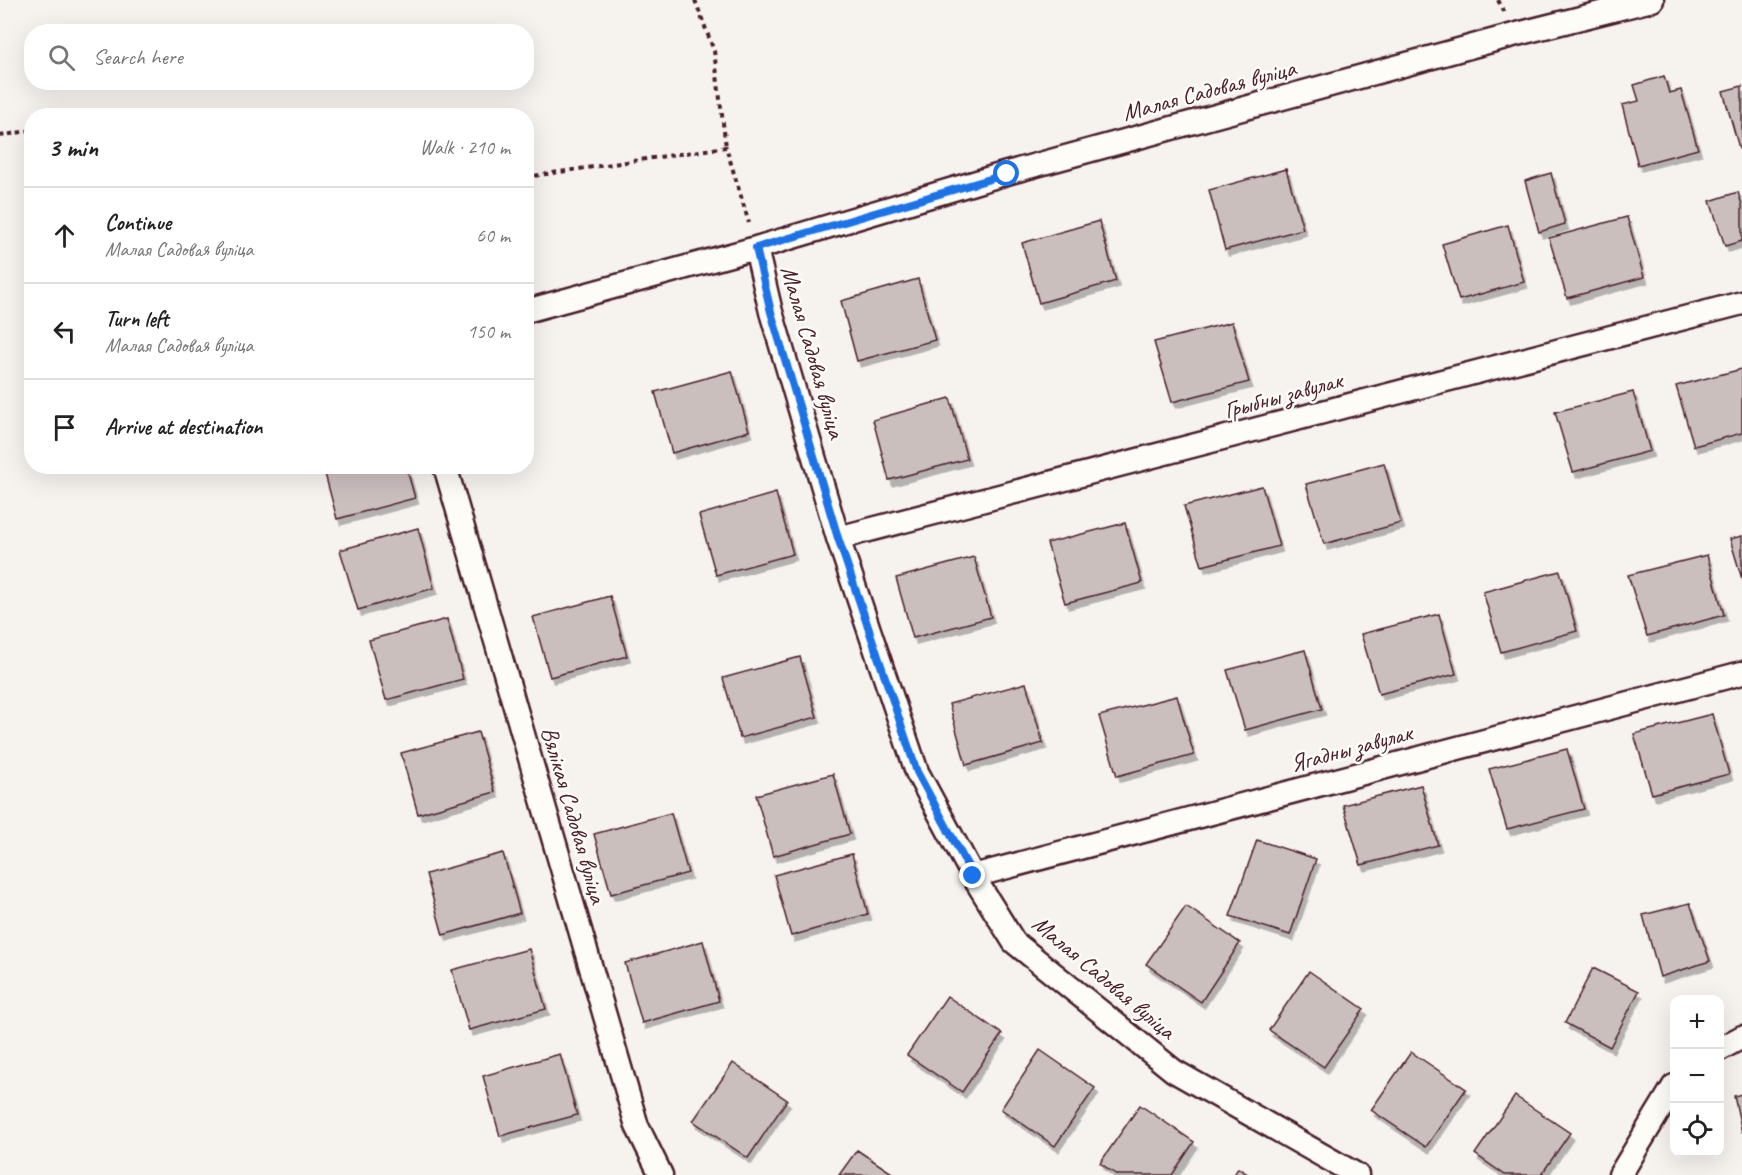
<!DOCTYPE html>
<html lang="en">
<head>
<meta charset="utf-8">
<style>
  :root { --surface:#fff; --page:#f6f6f6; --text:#222; --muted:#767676; --line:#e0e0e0 }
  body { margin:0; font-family:Caveat,sans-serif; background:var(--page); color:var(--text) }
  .controls { position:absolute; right:18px; bottom:18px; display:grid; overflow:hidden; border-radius:12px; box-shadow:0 6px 24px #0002 }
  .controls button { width:54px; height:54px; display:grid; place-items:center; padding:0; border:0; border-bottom:2px solid var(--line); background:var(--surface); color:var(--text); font:30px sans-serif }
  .stop { position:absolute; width:18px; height:18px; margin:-14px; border:4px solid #1a73e8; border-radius:50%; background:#fff }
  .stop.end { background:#1a73e8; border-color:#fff; box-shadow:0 2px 6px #0008 }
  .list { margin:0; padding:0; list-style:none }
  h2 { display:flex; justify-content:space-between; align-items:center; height:78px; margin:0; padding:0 24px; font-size:26px }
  h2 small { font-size:20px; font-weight:400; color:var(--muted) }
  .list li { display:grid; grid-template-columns:39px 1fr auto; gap:18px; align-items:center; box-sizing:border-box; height:96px; padding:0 24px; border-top:2px solid var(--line) }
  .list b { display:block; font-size:22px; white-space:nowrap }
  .list p { margin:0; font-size:20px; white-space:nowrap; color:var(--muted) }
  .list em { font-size:20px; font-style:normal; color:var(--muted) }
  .icon { flex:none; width:33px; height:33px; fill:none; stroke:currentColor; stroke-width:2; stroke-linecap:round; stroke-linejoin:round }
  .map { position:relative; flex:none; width:1742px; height:1175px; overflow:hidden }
  .search { position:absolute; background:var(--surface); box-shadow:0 6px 24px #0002; left:24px; top:24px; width:510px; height:66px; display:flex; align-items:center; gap:15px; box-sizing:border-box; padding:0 21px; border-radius:24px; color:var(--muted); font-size:22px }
  .panel { position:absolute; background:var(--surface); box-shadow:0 6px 24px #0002; left:24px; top:108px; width:510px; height:366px; border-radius:24px }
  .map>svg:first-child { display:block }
  .building { fill:#cbbfbe; stroke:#4a1f2b; stroke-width:1.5; filter:url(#shadow) }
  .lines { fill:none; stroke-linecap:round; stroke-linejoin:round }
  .street-casing { stroke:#4a1f2b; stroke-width:27 }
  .path { stroke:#4a1f2b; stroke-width:4; stroke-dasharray:4.5 4.5; stroke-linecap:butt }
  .street { stroke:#fdfcf7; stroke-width:22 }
  .route { stroke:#1a73e8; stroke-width:8 }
  .labels { text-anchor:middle; stroke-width:5; stroke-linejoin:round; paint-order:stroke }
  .street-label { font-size:24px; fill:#4a1f2b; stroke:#fdfcf7 }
</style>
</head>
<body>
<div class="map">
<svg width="1742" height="1175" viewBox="0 0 1742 1175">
  <defs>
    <filter id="shadow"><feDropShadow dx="3.5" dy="6" stdDeviation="0" flood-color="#0004"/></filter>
  </defs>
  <rect width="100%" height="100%" fill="#f6f3ef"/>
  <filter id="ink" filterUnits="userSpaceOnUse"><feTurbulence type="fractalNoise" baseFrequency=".0167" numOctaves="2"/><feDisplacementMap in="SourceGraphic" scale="12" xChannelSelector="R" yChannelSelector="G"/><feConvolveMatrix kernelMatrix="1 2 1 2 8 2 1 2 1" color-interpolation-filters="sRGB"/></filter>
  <g filter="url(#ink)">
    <path class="building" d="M 1664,76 L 1669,93 L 1681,90 L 1698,149 L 1638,165 L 1622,105 L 1639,101 L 1634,85 Z
      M 1742,86 L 1742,147 L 1739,148 L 1723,91 Z
      M 1286,169 L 1303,229 L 1225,250 L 1209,190 Z
      M 1551,173 L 1565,224 L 1539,232 L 1525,181 Z
      M 1738,192 L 1742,205 L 1742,241 L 1725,246 L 1710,201 Z
      M 1627,217 L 1644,277 L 1567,298 L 1549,238 Z
      M 1099,221 L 1116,281 L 1039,303 L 1022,243 Z
      M 1508,225 L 1524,282 L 1459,300 L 1442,244 Z
      M 918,279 L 935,340 L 857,361 L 841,301 Z
      M 1232,322 L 1249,382 L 1172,402 L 1154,342 Z
      M 1742,369 L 1742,433 L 1694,446 L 1676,386 Z
      M 732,371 L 749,431 L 672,453 L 655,392 Z
      M 1633,392 L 1650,451 L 1573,472 L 1555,412 Z
      M 950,398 L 967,459 L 889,480 L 873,420 Z
      M 1384,463 L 1401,523 L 1324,544 L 1306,484 Z
      M 323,466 L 406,466 L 415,498 L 337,519 Z
      M 1262,486 L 1279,546 L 1202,566 L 1184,506 Z
      M 776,493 L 793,554 L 716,575 L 699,515 Z
      M 1125,523 L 1142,583 L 1065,603 L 1047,543 Z
      M 418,528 L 434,588 L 358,610 L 340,550 Z
      M 1742,536 L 1742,579 L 1730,539 Z
      M 1707,555 L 1724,615 L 1647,636 L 1628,575 Z
      M 974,557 L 991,617 L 913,638 L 896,578 Z
      M 1560,571 L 1577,631 L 1501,652 L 1483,592 Z
      M 610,596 L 627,656 L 550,677 L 533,617 Z
      M 1439,614 L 1456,674 L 1379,694 L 1361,634 Z
      M 447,619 L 463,679 L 386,700 L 369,640 Z
      M 1305,650 L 1322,709 L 1245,730 L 1227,670 Z
      M 800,657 L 817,717 L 740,738 L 723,678 Z
      M 1026,683 L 1043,743 L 966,765 L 949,704 Z
      M 1177,696 L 1194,755 L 1117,776 L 1099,716 Z
      M 1712,714 L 1729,774 L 1652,794 L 1634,734 Z
      M 478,732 L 495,792 L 418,814 L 401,753 Z
      M 1567,749 L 1584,809 L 1507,829 L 1489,769 Z
      M 833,774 L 850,834 L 773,856 L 756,795 Z
      M 1421,785 L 1438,845 L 1361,865 L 1343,805 Z
      M 671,813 L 688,873 L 611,894 L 594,834 Z
      M 1257,840 L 1316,859 L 1290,935 L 1230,916 Z
      M 503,853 L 520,913 L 443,935 L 426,874 Z
      M 852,854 L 868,914 L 791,936 L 774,875 Z
      M 1690,903 L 1710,961 L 1660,977 L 1643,915 Z
      M 1186,906 L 1240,943 L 1201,1002 L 1146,964 Z
      M 703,941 L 719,1001 L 642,1023 L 625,963 Z
      M 529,949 L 546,1009 L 469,1030 L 452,970 Z
      M 1593,968 L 1639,991 L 1610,1047 L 1565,1023 Z
      M 1309,971 L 1364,1009 L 1324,1067 L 1269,1030 Z
      M 947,996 L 1002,1034 L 962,1092 L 907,1055 Z
      M 1040,1050 L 1095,1088 L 1055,1146 L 1001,1109 Z
      M 1411,1052 L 1466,1089 L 1426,1147 L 1371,1110 Z
      M 560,1054 L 577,1115 L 500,1136 L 483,1076 Z
      M 733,1063 L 787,1100 L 748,1158 L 693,1121 Z
      M 1742,1094 L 1742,1132 L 1734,1096 Z
      M 1515,1096 L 1570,1133 L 1541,1175 L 1505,1175 L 1475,1154 Z
      M 1140,1105 L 1194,1142 L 1172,1175 L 1117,1175 L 1100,1163 Z
      M 857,1150 L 895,1175 L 839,1175 Z
      M 1238,1168 L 1249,1175 L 1234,1175 Z"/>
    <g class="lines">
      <g class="street-casing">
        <path id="street" d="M 526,311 L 756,248
          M 445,466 L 637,1126 L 661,1175
          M 838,538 L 1742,303
          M 973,876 L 1742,673
          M 1720,1049 L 1742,1037
          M 1357,1175 L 1174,1071 L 1014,942 L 973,876 L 917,772 L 838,538 L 771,312 L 756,248 L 1007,173 L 1517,34 L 1652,0
          M 1620,1175 L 1674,1086"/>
      </g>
      <path class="path" d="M 695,0 L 714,51 L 726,147
        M 1498,0 L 1505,13
        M 0,136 L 32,130
        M 526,177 L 726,147 L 749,223"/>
      <use href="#street" class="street"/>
    </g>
  </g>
  <g class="lines" filter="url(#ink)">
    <path class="route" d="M 973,876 L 917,772 L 838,538 L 771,312 L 756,248 L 1007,174"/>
  </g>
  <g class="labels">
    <g class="street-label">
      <text transform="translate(1209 90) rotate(-15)" y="8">Малая Садовая вуліца</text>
      <text transform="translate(813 352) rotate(74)" y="8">Малая Садовая вуліца</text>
      <text transform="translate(1283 395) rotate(-15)" y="8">Грыбны завулак</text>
      <text transform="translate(1351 748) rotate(-15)" y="8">Ягадны завулак</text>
      <text transform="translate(574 815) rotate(74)" y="8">Вялікая Садовая вуліца</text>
      <text transform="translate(1104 977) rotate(40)" y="8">Малая Садовая вуліца</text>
    </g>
  </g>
</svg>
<div class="controls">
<button>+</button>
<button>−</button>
<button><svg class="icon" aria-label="locate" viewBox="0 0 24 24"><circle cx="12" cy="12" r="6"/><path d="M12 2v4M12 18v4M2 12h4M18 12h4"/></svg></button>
</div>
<div class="stop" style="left:1007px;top:174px"></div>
<div class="stop end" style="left:973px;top:876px"></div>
<div class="search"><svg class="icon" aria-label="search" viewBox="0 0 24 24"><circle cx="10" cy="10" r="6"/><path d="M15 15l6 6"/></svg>Search here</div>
<section class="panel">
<h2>3 min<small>Walk · 210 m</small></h2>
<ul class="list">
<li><svg class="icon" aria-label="ahead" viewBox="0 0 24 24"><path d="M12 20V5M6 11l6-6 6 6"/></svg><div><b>Continue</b><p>Малая Садовая вуліца</p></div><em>60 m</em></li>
<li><svg class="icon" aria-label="left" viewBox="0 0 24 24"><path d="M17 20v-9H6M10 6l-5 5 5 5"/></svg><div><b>Turn left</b><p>Малая Садовая вуліца</p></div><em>150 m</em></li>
<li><svg class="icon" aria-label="arrive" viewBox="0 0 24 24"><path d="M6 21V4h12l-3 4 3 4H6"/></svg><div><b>Arrive at destination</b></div></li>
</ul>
</section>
</div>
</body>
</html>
